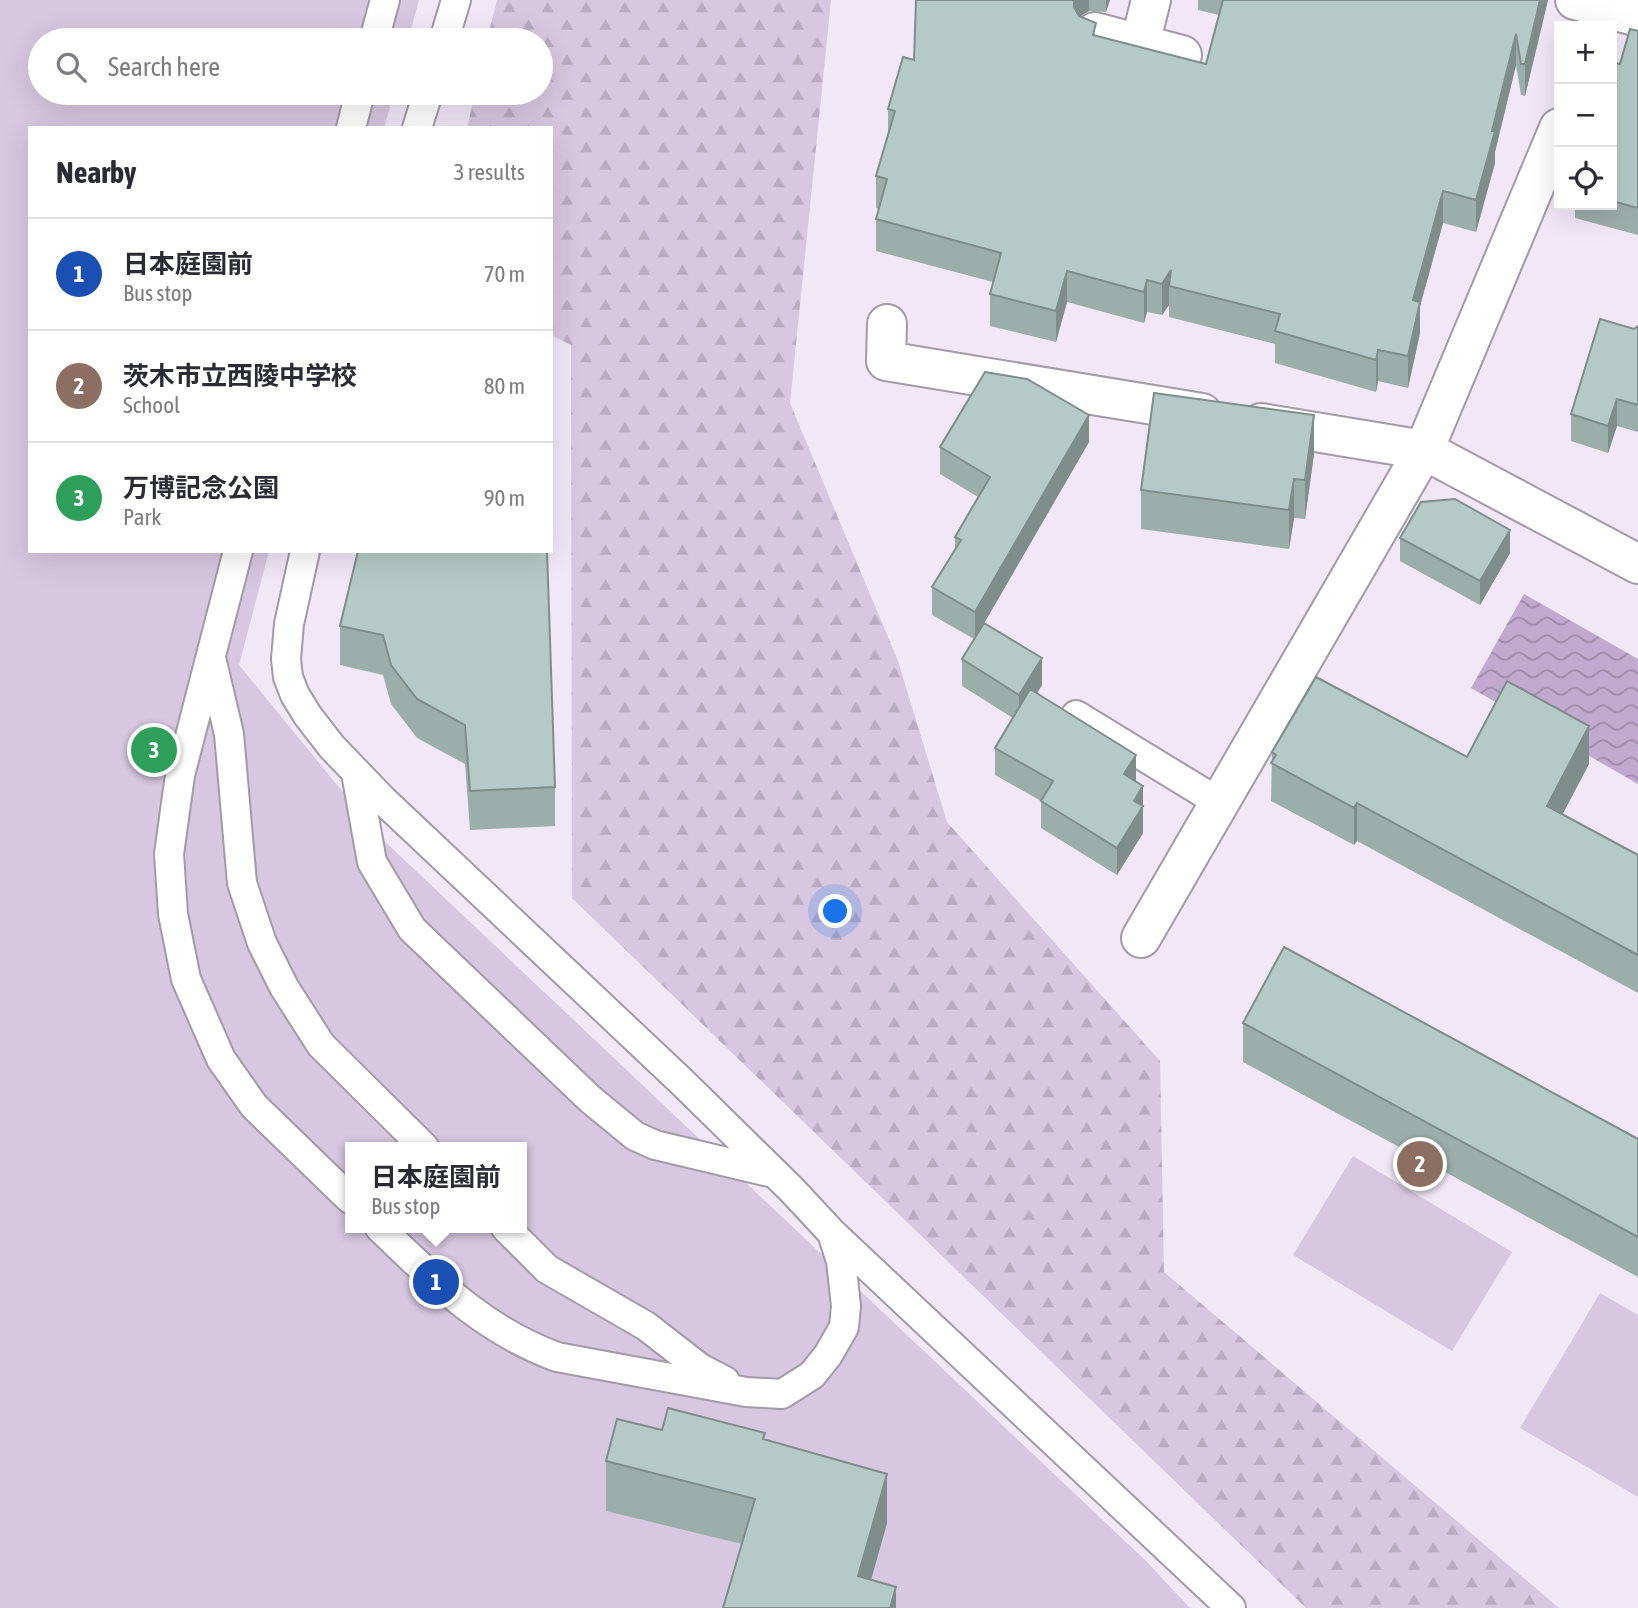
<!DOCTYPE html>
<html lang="en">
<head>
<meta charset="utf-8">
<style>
  :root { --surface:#fff; --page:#f2f2f3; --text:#2b2b33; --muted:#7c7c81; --line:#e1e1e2; --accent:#1a73e8 }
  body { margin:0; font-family:"Asap Condensed","Noto Sans JP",sans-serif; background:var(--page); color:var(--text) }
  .controls { position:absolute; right:21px; top:21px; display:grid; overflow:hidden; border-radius:0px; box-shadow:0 7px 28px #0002 }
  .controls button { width:63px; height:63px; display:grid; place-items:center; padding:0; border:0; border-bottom:2px solid var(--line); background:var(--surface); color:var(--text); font:35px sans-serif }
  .you { position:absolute; left:836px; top:912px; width:24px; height:24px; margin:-18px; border:5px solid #fff; border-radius:50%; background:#1a73e8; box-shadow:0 0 0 10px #1a73e833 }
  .badge { display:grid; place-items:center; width:46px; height:46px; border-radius:50%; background:var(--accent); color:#fff; font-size:23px; font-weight:700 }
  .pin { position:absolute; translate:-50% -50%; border:4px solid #fff; box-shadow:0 2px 7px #0006 }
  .popup { position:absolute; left:345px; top:1142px; width:182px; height:91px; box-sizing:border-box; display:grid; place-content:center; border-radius:0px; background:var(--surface); filter:drop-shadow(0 2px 5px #0005); font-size:23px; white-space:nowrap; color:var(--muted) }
  .popup b { font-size:26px; color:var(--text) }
  .popup::after { content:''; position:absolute; left:50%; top:100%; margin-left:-14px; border:14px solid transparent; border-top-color:var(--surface) }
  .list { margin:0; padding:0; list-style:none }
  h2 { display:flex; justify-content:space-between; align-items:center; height:91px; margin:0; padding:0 28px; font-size:30px }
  h2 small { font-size:23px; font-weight:400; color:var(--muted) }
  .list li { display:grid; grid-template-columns:46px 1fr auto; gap:21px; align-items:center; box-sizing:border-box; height:112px; padding:0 28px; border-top:2px solid var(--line) }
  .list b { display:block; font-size:26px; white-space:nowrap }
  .list p { margin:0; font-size:23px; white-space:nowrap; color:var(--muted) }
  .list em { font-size:23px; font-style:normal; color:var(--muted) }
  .icon { flex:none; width:38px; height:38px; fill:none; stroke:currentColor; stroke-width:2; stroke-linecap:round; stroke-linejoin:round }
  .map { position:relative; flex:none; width:1638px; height:1608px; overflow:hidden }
  .search { position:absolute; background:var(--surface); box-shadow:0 7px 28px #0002; left:28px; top:28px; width:525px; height:77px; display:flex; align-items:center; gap:18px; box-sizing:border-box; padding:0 24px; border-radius:38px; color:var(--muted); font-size:26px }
  .panel { position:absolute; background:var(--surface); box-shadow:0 7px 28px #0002; left:28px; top:126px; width:525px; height:427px; border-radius:0px }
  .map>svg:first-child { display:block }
  .forest { fill:url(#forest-firs) }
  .park { fill:#d7c7e0; fill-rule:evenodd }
  .water { fill:url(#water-waves) }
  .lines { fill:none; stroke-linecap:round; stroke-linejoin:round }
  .lane-casing { stroke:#a39aa8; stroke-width:32 }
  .street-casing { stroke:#a39aa8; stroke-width:42 }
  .lane { stroke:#fff; stroke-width:28 }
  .street { stroke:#fff; stroke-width:38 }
  .wall { fill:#9caeaa }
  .shaded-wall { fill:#7f8d8b }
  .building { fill:#b5cac6; stroke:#7f8d8b; stroke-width:2 }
</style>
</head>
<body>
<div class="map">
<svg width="1638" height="1608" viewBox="0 0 1638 1608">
  <defs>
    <pattern id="forest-firs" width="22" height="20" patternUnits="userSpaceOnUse" patternTransform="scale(1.75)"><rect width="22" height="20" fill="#d7c7e0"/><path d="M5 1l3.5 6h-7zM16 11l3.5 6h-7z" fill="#b9abc1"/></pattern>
    <pattern id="water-waves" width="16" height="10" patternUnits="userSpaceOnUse" patternTransform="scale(1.75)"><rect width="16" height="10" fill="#c2a9cf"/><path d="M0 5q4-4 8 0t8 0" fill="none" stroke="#9e8aa9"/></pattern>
  </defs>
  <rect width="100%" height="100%" fill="#f1e7f7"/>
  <path class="forest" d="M 497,0 L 831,0 L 790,403 L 898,661 L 947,822 L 1160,1061 L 1164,1272 L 1559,1608 L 1306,1608 L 572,898 L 571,345 L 551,335 L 551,128 L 467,128 L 475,93 L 541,93 L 541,40 L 487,40 Z"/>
  <path class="park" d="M 0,0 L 419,0 L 408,40 L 40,40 L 40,93 L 394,93 L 384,128 L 30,128 L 30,551 L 269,551 L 239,665 L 378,835 L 1146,1561 L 1190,1608 L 0,1608 ZM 350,1147 L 522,1147 L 522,1228 L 350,1228 Z
    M 1353,1156 L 1512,1252 L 1452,1351 L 1293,1255 Z
    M 1600,1293 L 1638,1315 L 1638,1497 L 1520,1428 Z"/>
  <path class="water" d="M 1524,594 L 1638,659 L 1638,784 L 1471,688 Z"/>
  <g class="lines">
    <g class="lane-casing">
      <path id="lane" d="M 374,40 L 385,0
        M 444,40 L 456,0
        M 351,128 L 360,93
        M 417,128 L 428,93
        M 238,551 L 180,775 L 169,854 L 173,914 L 186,979 L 221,1059 L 254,1106 L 350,1199
        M 305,551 L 289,624 L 286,659 L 288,677 L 295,695 L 308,716 L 332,747 L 384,801 L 682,1082 L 792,1190 L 832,1233 L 1231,1608
        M 212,662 L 229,734 L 242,883 L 262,943 L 284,987 L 321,1045 L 424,1147
        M 1076,715 L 1220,803
        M 356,773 L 372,862 L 412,929 L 590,1099 L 635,1136 L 655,1145 L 773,1173
        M 380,1228 C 435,1281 483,1330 557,1357 L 746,1392 L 782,1394 L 812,1375 L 828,1355 L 844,1327 L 846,1306 L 841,1261 L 832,1233
        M 506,1228 L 547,1269 L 646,1326 L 700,1368 L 725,1381"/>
    </g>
    <g class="street-casing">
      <path id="street" d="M 1575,0 L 1638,17
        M 1095,32 L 1182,55
        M 1140,44 L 1151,0
        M 887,324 L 886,361 L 1202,413
        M 1261,423 L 1424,450 L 1638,564
        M 1141,938 L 1424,450 L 1559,128"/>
    </g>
    <use href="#lane" class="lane"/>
    <use href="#street" class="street"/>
  </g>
  <path class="wall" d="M 916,0 L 1110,0 L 1106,12 L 1089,11 L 1081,16 L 1096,36 L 1206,64 L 1219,15 L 1198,10 L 1198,0 L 1548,0 L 1525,96 L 1521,95 L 1516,65 L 1495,152 L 1495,163 L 1476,232 L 1443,223 L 1420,306 L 1420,333 L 1408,388 L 1378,381 L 1376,392 L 1275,363 L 1275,344 L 1169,317 L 1169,305 L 1162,315 L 1147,312 L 1144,323 L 1067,302 L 1056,342 L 990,326 L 990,294 L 993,282 L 876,251 L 876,219 L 879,209 L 876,208 L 876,176 L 888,135 L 888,109 L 914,60 Z
    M 1638,31 L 1638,235 L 1575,218 L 1575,205 L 1612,205 L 1612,62 L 1620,64 Z
    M 1638,326 L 1638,432 L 1617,426 L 1608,453 L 1571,441 L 1571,414 L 1634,329 Z
    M 1089,442 L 984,623 L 1042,685 L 1037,693 L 1136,782 L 1143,786 L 1143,833 L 1117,875 L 1041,828 L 1041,801 L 995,775 L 995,748 L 1013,718 L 962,686 L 962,659 L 974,639 L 932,615 L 932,587 L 955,550 L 955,537 L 978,497 L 940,474 L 940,447 Z
    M 1314,454 L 1305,519 L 1294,518 L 1289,549 L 1141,529 L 1141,490 Z
    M 1400,538 L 1510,553 L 1480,605 L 1400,561 Z
    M 358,551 L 555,787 L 555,826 L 470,830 L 465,764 L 417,738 L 391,704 L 383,675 L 340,665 L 340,626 Z
    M 1272,752 L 1467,757 L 1589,764 L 1562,814 L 1638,855 L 1638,993 L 1357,841 L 1354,845 L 1271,801 Z
    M 1243,1023 L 1638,1139 L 1638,1277 L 1243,1062 Z
    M 765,1439 L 887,1523 L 871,1580 L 896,1608 L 742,1544 L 606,1511 L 606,1461 Z"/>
  <path class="shaded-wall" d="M 1074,0 L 1089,0 L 1089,11 L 1079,17 L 1074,27 Z
    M 1106,0 L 1110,0 L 1106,12 Z
    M 1540,0 L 1548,0 L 1525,96 L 1525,64 Z
    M 1516,34 L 1516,65 L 1495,152 L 1495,163 L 1476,232 L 1476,200 Z
    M 1443,191 L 1443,223 L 1420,306 L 1420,333 L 1408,388 L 1408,356 L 1413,300 Z
    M 1171,270 L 1169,286 L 1169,305 L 1162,315 L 1162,284 Z
    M 1067,271 L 1067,302 L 1056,342 L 1056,311 Z
    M 1147,280 L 1147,312 L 1144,323 L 1144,292 Z
    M 1378,350 L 1378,381 L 1376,392 L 1376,360 Z
    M 1617,399 L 1617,426 L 1608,453 L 1608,426 Z
    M 1089,415 L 1089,442 L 975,639 L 975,612 Z
    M 1314,415 L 1314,454 L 1305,519 L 1305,480 Z
    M 1294,479 L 1294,518 L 1289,549 L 1289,510 Z
    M 1510,530 L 1510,553 L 1480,605 L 1480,581 Z
    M 1042,658 L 1042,685 L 1019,722 L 1019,695 Z
    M 1589,726 L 1589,764 L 1547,844 L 1547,806 Z
    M 1136,755 L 1136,782 L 1124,774 Z
    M 1143,786 L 1143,833 L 1117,875 L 1117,848 L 1134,801 Z
    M 1357,803 L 1357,841 L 1354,845 L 1354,808 Z
    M 887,1474 L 887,1523 L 863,1608 L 858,1576 Z
    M 896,1587 L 896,1608 L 890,1608 Z"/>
  <path class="building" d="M 916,0 L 1074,0 L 1074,7 L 1079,16 L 1096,23 L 1093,35 L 1206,64 L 1223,0 L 1540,0 L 1525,64 L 1521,64 L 1516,34 L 1492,131 L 1495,131 L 1476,200 L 1443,191 L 1413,300 L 1420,302 L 1408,356 L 1378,350 L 1376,360 L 1275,331 L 1280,314 L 1169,286 L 1171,270 L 1162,284 L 1147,280 L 1144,292 L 1067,271 L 1056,311 L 990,294 L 1001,253 L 876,219 L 887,179 L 876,176 L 895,111 L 888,109 L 903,57 L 914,60 Z
    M 1630,29 L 1638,31 L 1638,208 L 1612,201 L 1612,62 L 1620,64 Z
    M 1600,319 L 1634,329 L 1638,326 L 1638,405 L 1617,399 L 1608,426 L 1571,414 Z
    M 985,372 L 1027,379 L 1089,415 L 975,612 L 932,587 L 961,540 L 955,537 L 990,477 L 940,447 Z
    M 1154,393 L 1314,415 L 1305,480 L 1294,479 L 1289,510 L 1141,490 Z
    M 1455,499 L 1510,530 L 1480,581 L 1400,538 L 1421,502 Z
    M 358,551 L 547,551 L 555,787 L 470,791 L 465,725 L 417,699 L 391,665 L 383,635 L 340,626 Z
    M 984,623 L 1042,658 L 1019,695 L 962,659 Z
    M 1316,677 L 1467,757 L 1507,681 L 1589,726 L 1547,806 L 1638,855 L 1638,955 L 1357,803 L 1354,808 L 1271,763 L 1276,755 L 1272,752 Z
    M 1030,689 L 1136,755 L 1124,774 L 1143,786 L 1134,801 L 1143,806 L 1117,848 L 1041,801 L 1053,781 L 995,748 Z
    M 1284,947 L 1638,1139 L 1638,1237 L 1243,1023 Z
    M 668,1408 L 765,1433 L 763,1439 L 887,1474 L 858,1576 L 896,1587 L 890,1608 L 723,1608 L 755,1499 L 606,1461 L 617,1419 L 662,1430 Z"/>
</svg>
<div class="controls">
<button>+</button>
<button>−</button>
<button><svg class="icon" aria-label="locate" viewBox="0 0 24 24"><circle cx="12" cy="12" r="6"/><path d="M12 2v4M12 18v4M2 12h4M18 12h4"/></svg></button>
</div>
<div class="you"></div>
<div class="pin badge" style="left:436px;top:1282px;background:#1a4fb4">1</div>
<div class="popup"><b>日本庭園前</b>Bus stop</div>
<div class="pin badge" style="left:1420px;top:1164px;background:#8d6e63">2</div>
<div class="pin badge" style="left:154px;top:750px;background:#2e9e5b">3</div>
<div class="search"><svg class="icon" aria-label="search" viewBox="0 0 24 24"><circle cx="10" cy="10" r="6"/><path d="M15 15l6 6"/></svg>Search here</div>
<section class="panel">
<h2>Nearby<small>3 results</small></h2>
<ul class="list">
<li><span class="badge" style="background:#1a4fb4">1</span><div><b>日本庭園前</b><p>Bus stop</p></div><em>70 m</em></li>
<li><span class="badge" style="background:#8d6e63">2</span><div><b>茨木市立西陵中学校</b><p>School</p></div><em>80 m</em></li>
<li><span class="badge" style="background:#2e9e5b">3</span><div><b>万博記念公園</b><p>Park</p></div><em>90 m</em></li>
</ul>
</section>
</div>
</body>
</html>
